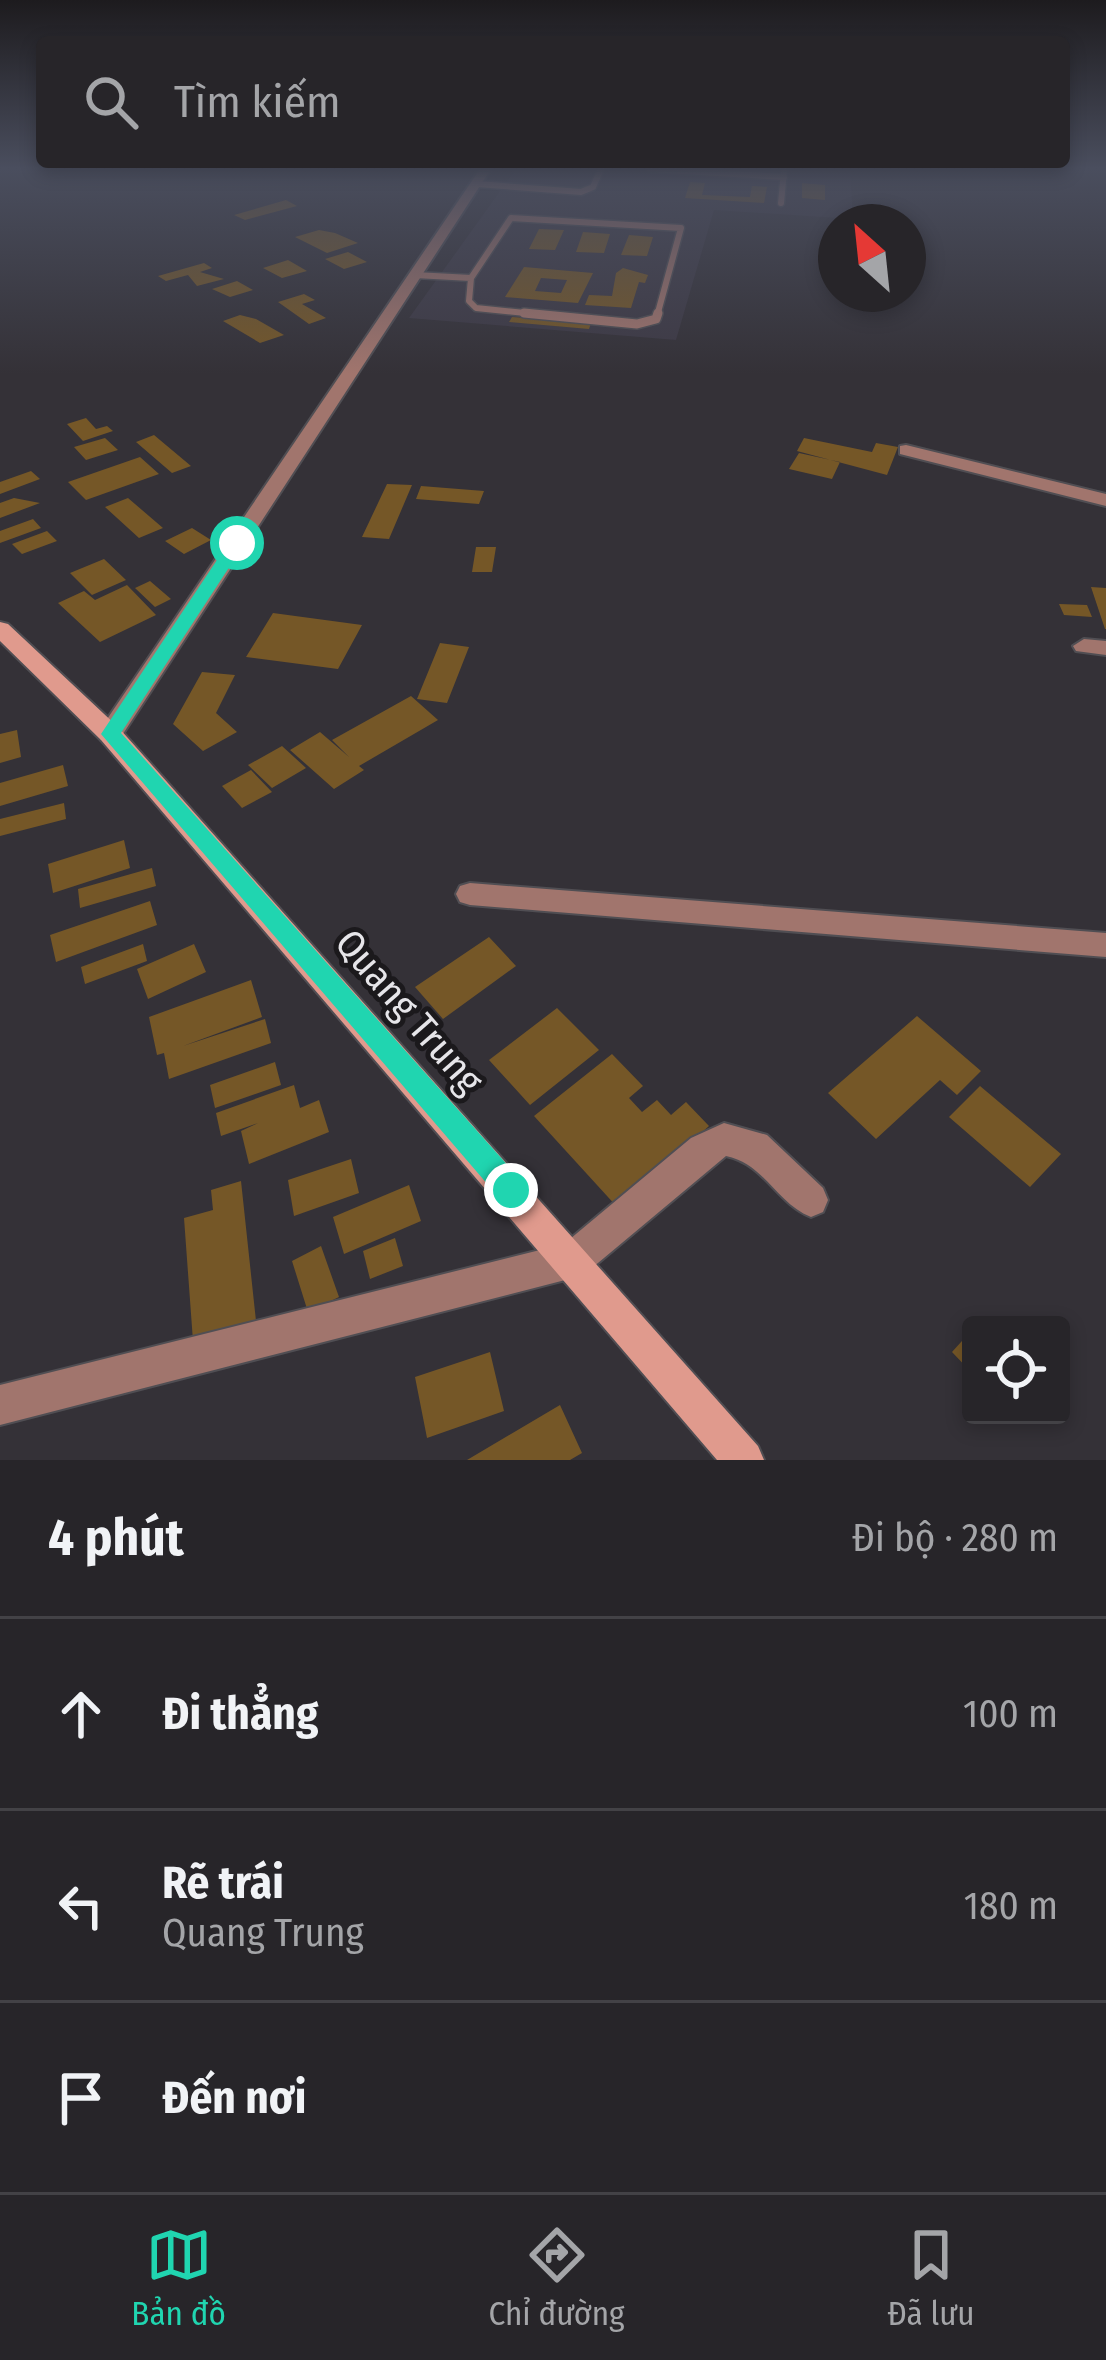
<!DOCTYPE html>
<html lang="vi">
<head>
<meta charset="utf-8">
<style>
  :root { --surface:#272529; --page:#333135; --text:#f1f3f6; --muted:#a4a5a8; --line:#434246; --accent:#20d5b0 }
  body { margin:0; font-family:"Fira Sans Condensed",sans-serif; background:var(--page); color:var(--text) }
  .controls { position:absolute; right:36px; bottom:36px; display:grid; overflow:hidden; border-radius:12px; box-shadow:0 6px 18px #0003 }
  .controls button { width:108px; height:108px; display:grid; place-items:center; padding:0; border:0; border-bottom:3px solid var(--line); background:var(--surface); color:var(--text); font:60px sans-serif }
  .compass { position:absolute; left:818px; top:204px; width:108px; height:108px; border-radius:50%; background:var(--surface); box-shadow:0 6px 18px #0003; rotate:333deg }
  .stop { position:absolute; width:36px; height:36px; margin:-27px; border:9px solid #20d5b0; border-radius:50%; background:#fff }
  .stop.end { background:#20d5b0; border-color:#fff; box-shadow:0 3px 12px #0008 }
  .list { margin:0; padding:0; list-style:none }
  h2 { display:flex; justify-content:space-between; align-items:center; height:156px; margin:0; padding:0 48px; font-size:51px }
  h2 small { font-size:39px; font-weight:400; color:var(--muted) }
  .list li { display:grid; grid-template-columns:78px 1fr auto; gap:36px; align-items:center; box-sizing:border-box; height:192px; padding:0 48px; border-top:3px solid var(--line) }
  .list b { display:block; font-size:45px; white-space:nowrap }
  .list p { margin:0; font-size:39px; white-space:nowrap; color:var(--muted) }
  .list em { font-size:39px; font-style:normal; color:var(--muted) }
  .icon { flex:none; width:66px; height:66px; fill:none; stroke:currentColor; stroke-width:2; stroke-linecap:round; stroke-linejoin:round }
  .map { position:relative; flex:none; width:1106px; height:1460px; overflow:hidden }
  .search { position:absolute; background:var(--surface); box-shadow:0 6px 18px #0003; left:36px; right:36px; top:36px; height:132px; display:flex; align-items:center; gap:30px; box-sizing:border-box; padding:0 42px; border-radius:12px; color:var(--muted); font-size:45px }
  .sheet { height:732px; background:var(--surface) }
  nav { display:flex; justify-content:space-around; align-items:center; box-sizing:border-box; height:168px; border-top:3px solid var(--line); background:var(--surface); font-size:33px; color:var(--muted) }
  nav a { display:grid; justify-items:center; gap:6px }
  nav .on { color:var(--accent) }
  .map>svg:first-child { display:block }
  .built { fill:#3d3944 }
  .building { fill:#755727; fill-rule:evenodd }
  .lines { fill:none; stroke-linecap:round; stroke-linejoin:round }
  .lane-far1-casing { stroke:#504e53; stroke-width:9 }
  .lane-casing { stroke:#504e53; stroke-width:12 }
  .street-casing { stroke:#504e53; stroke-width:4 }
  .secondary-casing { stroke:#504e53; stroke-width:4 }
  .lane-far1 { stroke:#a1756d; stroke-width:6 }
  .lane { stroke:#a1756d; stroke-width:9 }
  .street { fill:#a1756d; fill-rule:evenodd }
  .secondary { fill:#e09a8d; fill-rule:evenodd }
  .route { fill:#20d5b0 }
  .labels { text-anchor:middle; stroke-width:10; stroke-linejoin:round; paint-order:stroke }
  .near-street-label { font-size:39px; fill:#e6e5e9; stroke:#1b191c }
</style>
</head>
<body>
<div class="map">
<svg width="1106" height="1460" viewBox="0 0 1106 1460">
  <rect width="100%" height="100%" fill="#343137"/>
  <path class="built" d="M 516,169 L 850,169 L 853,219 L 714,210 L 676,340 L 409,318 Z"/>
  <path class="building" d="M 690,182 L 705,183 L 702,195 L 750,197 L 752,186 L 767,187 L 764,203 L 685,198 Z
    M 802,183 L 825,185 L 825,200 L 802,198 Z
    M 286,200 L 297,206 L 245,220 L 234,215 Z
    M 539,229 L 564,230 L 555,250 L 529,249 Z
    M 319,230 L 335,233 L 358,243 L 327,253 L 295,237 Z
    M 583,232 L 610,234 L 604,253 L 576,252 Z
    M 629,235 L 653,237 L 647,256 L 621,255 Z
    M 348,252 L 367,262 L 344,269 L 325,259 Z
    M 288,260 L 307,271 L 282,278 L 263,268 Z
    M 204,263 L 212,268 L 200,272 L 224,279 L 197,286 L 188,275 L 166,281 L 158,276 Z
    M 524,267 L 593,273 L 578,303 L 505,297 ZM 541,278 L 567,280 L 561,293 L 535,291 Z
    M 623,268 L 648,275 L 645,283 L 639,282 L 631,308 L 585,305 L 589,295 L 612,296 L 616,273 Z
    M 237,281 L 253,290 L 230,297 L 212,289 Z
    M 304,294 L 315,300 L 302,304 L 326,318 L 309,324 L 278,302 Z
    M 240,315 L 256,319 L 284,335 L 260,343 L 223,321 Z
    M 512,317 L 591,323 L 589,329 L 509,322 Z
    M 86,418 L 96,429 L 107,426 L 113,431 L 83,441 L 67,424 Z
    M 154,435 L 191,466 L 172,473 L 136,442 Z
    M 105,438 L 118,450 L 86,460 L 74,447 Z
    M 804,438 L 872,452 L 876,443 L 898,447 L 887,475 L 797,451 Z
    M 799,453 L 840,462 L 832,479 L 789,469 Z
    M 140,457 L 159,474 L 86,500 L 68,482 Z
    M 31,471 L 40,479 L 0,494 L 0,482 Z
    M 387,484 L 412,485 L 389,539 L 362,537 Z
    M 421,486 L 484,491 L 479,504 L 416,499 Z
    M 14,498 L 40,503 L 0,518 L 0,503 Z
    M 128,498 L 163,528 L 139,538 L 105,507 Z
    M 33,519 L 41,528 L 0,543 L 0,531 Z
    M 192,528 L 211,540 L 184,554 L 165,541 Z
    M 47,531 L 57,541 L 22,554 L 12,544 Z
    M 476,547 L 496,547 L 492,572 L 472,572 Z
    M 104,559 L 126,580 L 92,595 L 70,573 Z
    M 150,581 L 171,599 L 155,607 L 135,588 Z
    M 127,585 L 156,615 L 100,642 L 58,603 L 84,591 L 95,600 Z
    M 1091,587 L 1106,588 L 1106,629 L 1105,629 Z
    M 1059,604 L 1087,605 L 1092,617 L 1064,615 Z
    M 273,613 L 362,625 L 338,669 L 246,657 Z
    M 440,643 L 469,647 L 447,703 L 417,699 Z
    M 202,672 L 235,675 L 216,713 L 237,732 L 203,751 L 173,724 Z
    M 411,696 L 438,720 L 359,766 L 364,770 L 334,789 L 290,750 L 320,732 L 349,757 L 332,740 Z
    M 17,730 L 21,757 L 0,763 L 0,734 Z
    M 282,746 L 306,768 L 272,788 L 248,765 Z
    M 63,765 L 68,786 L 0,806 L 0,783 Z
    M 251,770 L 272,792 L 242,808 L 222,786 Z
    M 64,803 L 66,819 L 0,836 L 0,819 Z
    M 124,840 L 130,868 L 53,893 L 48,864 Z
    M 152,868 L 156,886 L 80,908 L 78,889 Z
    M 150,901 L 157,925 L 56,962 L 50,935 Z
    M 489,937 L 516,966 L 443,1019 L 415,987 Z
    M 143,944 L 147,961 L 85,984 L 81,967 Z
    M 194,944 L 206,972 L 148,999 L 137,969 Z
    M 251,980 L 262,1017 L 183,1046 L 265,1019 L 271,1043 L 169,1079 L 164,1053 L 157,1055 L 149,1017 Z
    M 557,1008 L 599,1050 L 530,1105 L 489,1060 Z
    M 917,1016 L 981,1071 L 957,1095 L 940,1080 L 876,1139 L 828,1093 Z
    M 612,1054 L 643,1086 L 629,1098 L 642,1112 L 657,1100 L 671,1115 L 686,1102 L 709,1126 L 618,1208 L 534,1116 Z
    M 275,1062 L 281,1085 L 215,1108 L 210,1085 Z
    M 294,1085 L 300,1108 L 319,1100 L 329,1132 L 249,1164 L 241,1131 L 258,1123 L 221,1136 L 216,1113 Z
    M 980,1086 L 1061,1154 L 1030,1187 L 949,1117 Z
    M 351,1159 L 359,1193 L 294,1216 L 288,1180 Z
    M 241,1181 L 256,1321 L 193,1341 L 184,1218 L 213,1210 L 211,1190 Z
    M 409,1185 L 421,1221 L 344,1254 L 333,1217 Z
    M 395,1238 L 403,1266 L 370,1279 L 363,1251 Z
    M 321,1246 L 339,1297 L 308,1312 L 292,1261 Z
    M 971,1331 L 971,1372 L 952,1352 Z
    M 490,1352 L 504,1411 L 427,1438 L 415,1377 Z
    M 560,1405 L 582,1453 L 570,1460 L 467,1460 Z"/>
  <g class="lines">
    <g class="lane-far1-casing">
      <path id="lane-far1" d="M 650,169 L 784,177
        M 477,184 L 581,192 L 593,187 L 601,169
        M 781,203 L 784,171
        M 415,275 L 471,278
        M 555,316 L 476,308 L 469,301 L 471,278 L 511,218 L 681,228 L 657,316"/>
    </g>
    <g class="lane-casing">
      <path id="lane" d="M 524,313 L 637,324 L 656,319 L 658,313"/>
    </g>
    <g class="street-casing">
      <path id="street" d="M 480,169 L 491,169 L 119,740 L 101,740 L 98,734 L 101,728 Z
        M 906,445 L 1106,494 L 1106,506 L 900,454 L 900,446 Z
        M 1084,639 L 1106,641 L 1106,655 L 1076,651 L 1073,646 Z
        M 470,883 L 1106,933 L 1106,957 L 470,905 L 460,902 L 456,894 L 460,886 Z
        M 724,1123 L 767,1135 L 823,1188 L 828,1200 L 823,1212 L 811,1217 C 776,1203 765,1164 726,1156 L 586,1273 L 573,1278 L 0,1425 L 0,1385 L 564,1244 L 691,1138 Z"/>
    </g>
    <g class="secondary-casing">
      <path id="secondary" d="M 0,622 L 8,624 L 119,728 L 758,1446 L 764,1460 L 717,1460 L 101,740 L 0,641 Z"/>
    </g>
    <use href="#lane-far1" class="lane-far1"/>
    <use href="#lane" class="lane"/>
    <use href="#street" class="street"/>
    <use href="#secondary" class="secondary"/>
  </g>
  <linearGradient id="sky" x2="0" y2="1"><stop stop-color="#1d1b1e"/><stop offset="0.45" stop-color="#4a4e5e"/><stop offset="1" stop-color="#4a4e5e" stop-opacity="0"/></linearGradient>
  <rect width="1106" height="374" fill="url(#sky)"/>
  <path class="route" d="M 231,539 L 245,543 L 121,733 L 521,1180 L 521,1200 L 501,1200 L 101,734 Z"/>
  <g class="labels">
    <g class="near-street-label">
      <text transform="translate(410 1011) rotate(49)" y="14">Quang Trung</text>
    </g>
  </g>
</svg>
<div class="controls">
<button><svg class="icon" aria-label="locate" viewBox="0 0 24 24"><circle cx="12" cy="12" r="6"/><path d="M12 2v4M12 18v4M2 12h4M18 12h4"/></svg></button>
</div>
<svg class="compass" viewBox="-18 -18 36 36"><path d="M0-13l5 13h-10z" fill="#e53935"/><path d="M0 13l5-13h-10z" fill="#a4a5a8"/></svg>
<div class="stop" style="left:237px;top:543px"></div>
<div class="stop end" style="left:511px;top:1190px"></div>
<div class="search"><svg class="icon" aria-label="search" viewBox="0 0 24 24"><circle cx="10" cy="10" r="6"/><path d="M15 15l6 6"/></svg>Tìm kiếm</div>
</div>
<section class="sheet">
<h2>4 phút<small>Đi bộ · 280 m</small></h2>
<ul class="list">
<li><svg class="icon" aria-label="ahead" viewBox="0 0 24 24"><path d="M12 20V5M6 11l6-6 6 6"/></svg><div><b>Đi thẳng</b></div><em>100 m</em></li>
<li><svg class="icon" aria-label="left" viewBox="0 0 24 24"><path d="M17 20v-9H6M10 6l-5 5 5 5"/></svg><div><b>Rẽ trái</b><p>Quang Trung</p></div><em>180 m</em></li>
<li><svg class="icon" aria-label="arrive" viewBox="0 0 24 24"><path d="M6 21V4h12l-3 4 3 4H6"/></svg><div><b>Đến nơi</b></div></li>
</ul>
</section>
<nav>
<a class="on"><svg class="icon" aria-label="map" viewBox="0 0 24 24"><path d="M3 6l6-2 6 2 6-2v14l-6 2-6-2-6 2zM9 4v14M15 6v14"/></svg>Bản đồ</a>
<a><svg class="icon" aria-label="directions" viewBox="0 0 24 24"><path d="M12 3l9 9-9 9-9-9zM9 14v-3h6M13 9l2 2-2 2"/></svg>Chỉ đường</a>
<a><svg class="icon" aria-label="saved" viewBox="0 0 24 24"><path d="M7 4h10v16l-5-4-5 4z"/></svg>Đã lưu</a>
</nav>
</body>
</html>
